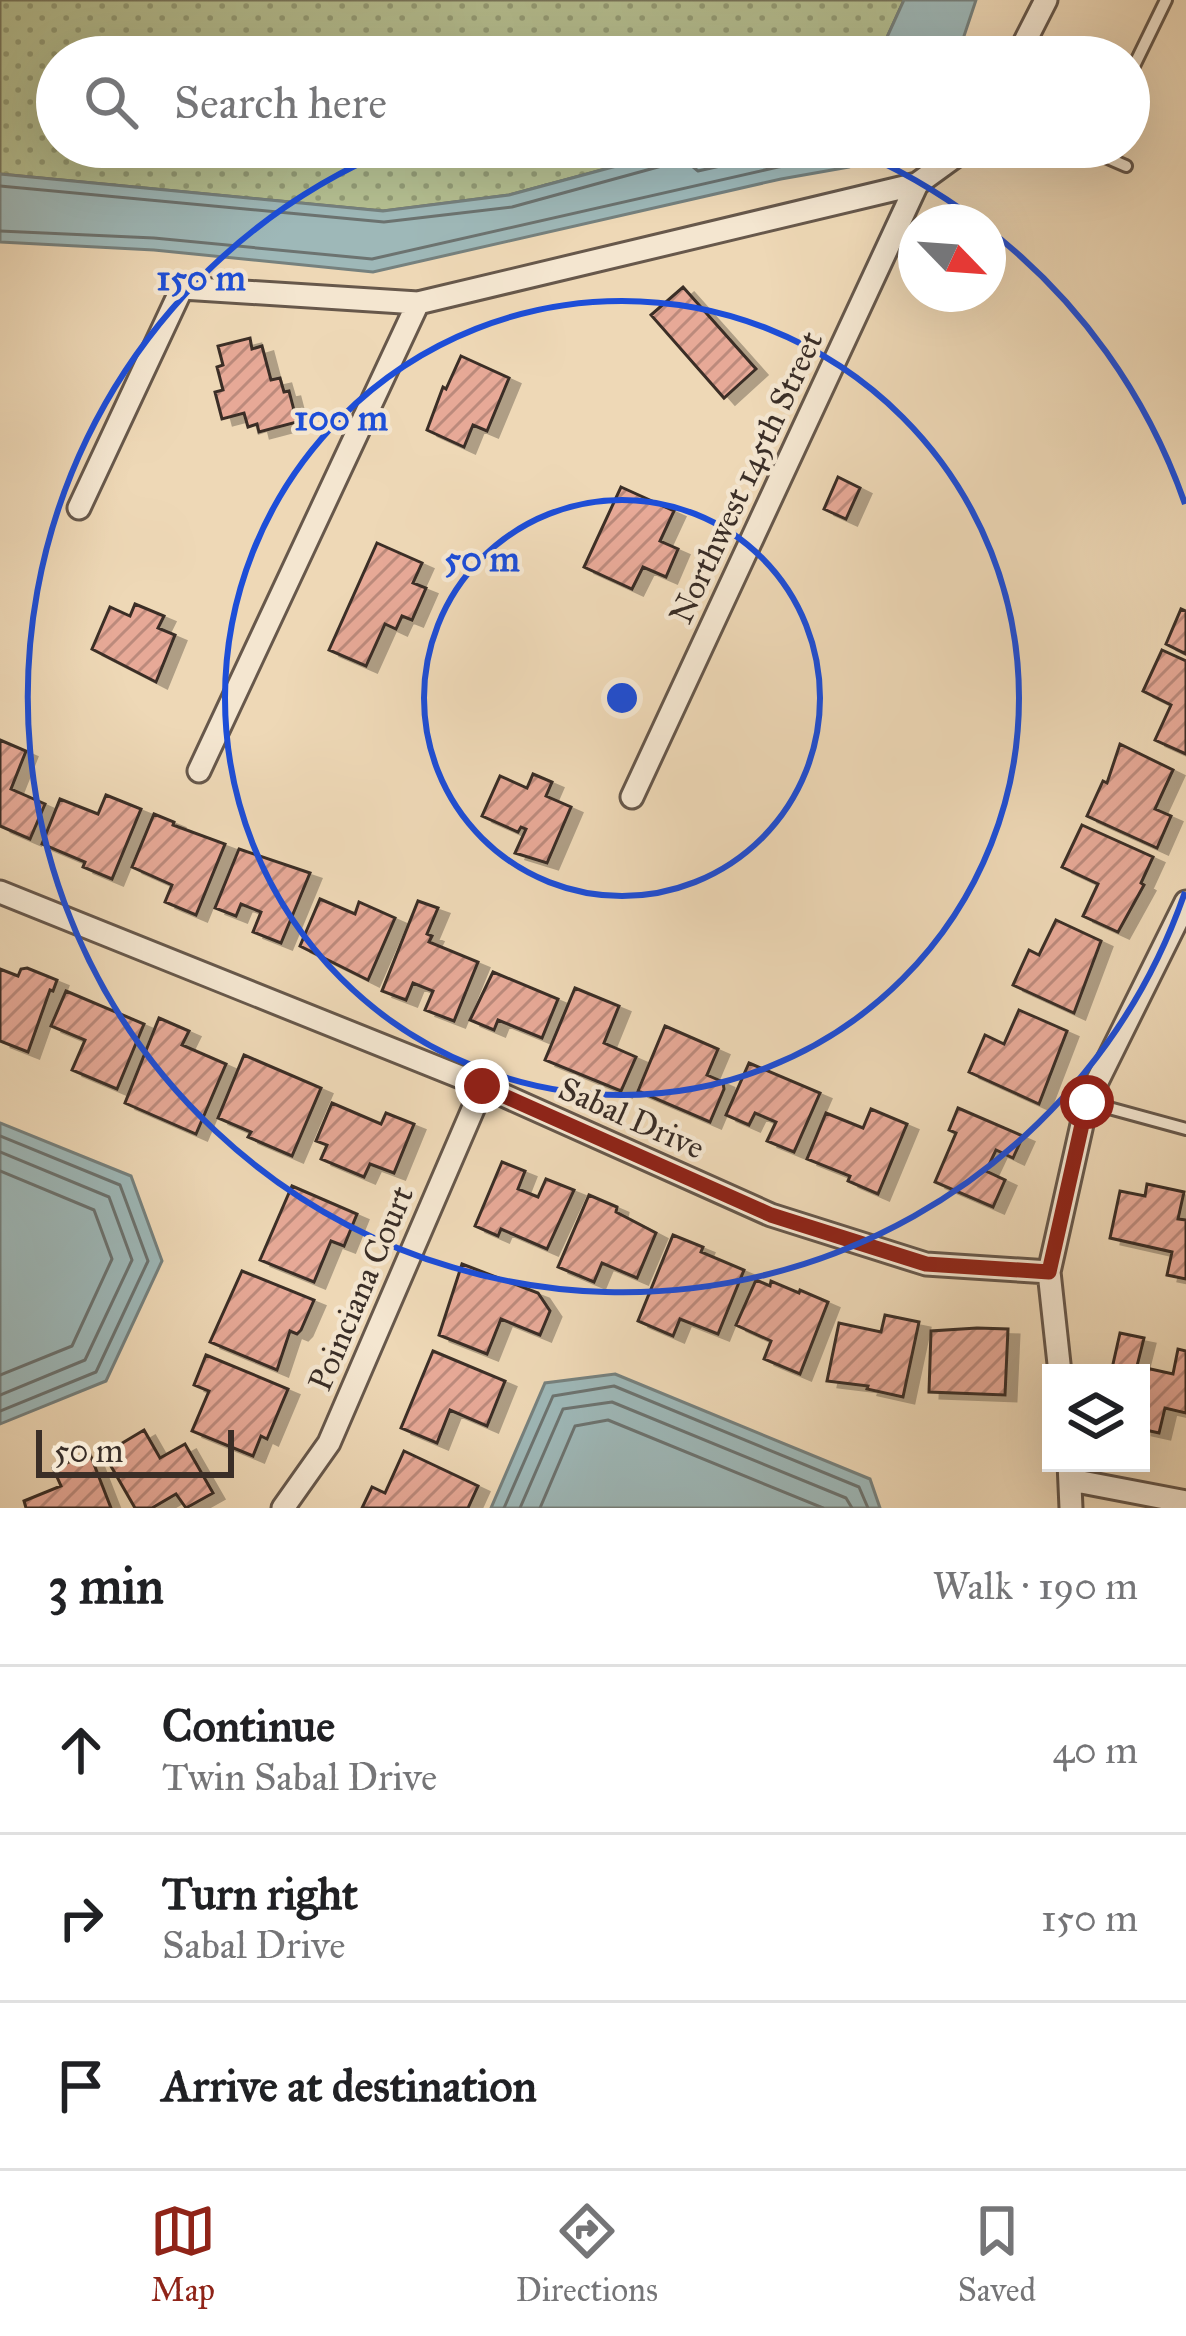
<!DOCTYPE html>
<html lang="en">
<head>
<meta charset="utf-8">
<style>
  :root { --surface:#fff; --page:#f2f2f2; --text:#202124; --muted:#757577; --line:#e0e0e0; --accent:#8f2418 }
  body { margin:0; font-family:"IM FELL Great Primer",serif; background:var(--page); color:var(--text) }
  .controls { position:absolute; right:36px; bottom:36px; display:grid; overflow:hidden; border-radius:0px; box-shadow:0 12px 48px #0002 }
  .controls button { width:108px; height:108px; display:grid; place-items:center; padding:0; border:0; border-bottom:3px solid var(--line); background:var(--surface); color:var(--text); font:60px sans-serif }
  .compass { position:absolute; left:898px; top:204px; width:108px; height:108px; border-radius:50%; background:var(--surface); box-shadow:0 12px 48px #0002; rotate:115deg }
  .scale { position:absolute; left:36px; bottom:30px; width:198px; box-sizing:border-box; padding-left:12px; border:6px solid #3a2e27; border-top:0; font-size:33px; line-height:42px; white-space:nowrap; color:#3a2e27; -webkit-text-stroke:9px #f4e6d0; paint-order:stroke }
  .stop { position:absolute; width:36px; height:36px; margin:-27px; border:9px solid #8f2418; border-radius:50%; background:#fff }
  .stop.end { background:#8f2418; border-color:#fff; box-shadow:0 3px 12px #0008 }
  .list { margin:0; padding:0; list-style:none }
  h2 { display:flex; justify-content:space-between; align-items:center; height:156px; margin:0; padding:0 48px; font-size:51px }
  h2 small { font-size:39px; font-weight:400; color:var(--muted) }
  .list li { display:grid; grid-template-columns:78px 1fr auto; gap:36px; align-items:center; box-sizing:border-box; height:168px; padding:0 48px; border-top:3px solid var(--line) }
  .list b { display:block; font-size:45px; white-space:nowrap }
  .list p { margin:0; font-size:39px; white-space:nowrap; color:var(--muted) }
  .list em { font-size:39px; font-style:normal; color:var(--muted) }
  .icon { flex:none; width:66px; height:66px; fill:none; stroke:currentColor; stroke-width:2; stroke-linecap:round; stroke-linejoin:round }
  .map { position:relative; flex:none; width:1186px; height:1508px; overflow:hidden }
  .search { position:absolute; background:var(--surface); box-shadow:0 12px 48px #0002; left:36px; right:36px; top:36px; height:132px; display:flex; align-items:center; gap:30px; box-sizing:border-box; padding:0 42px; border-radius:66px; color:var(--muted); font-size:45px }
  .sheet { height:660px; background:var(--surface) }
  nav { display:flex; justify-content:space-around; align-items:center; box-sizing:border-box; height:168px; border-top:3px solid var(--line); background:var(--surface); font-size:33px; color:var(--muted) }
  nav a { display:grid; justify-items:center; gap:6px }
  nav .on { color:var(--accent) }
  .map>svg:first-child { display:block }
  .grass { fill:url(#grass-dots); stroke:#78765c; stroke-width:3 }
  .water { fill:#9eb8b8; stroke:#76817e; stroke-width:3 }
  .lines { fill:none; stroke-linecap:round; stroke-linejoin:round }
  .shore { stroke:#6c7370; stroke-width:3 }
  .building { fill:url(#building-hatch); stroke:#3a2e27; stroke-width:3; filter:url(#shadow) }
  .service-casing { stroke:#67584b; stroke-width:16 }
  .minor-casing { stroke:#67584b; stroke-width:27 }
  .service { stroke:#f4e6d0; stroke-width:10 }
  .minor { stroke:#f4e6d0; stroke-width:21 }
  .route { stroke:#8f2418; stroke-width:15 }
  .ring { fill:none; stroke:#1d4ed8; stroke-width:6 }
  .labels { text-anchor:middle; stroke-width:9; stroke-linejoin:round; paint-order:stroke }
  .street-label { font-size:33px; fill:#3a2e27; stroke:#f4e6d0 }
  .centre { fill:#1d4ed8; stroke:#f4e6d0; stroke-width:6 }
  .ring-label { font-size:36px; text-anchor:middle; font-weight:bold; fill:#1d4ed8; stroke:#f4e6d0; stroke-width:9; stroke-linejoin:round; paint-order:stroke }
</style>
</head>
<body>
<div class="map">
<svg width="1186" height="1508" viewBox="0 0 1186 1508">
  <defs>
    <pattern id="grass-dots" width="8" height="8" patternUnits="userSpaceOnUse" patternTransform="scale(3)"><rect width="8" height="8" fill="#b5bf91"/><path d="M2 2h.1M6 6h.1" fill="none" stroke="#949c76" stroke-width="1.8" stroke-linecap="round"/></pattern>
    <pattern id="building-hatch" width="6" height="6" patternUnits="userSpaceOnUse" patternTransform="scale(3)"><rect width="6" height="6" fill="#e7a997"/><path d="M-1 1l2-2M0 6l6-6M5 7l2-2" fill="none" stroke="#bc8a7b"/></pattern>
    <filter id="shadow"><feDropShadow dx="11" dy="6" stdDeviation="0" flood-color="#0004"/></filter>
  </defs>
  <rect width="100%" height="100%" fill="#eed8b6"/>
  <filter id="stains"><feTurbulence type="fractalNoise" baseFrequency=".00167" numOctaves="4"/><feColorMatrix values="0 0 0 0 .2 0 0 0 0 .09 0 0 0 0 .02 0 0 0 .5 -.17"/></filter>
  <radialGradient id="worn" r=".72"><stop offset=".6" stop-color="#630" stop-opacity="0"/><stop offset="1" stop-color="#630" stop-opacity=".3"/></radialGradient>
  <path class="grass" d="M 0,0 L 904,0 L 878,57 L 57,57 L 57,147 L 687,147 L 509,195 L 383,211 L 0,174 Z"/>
  <path class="water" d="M 904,0 L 976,0 L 957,57 L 878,57 Z
    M 687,147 L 897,147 L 849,167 L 781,179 L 373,272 L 154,250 L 0,242 L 0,174 L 383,211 L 509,195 Z
    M 0,1123 L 131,1176 L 162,1261 L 106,1381 L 0,1424 Z
    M 615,1374 L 870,1479 L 880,1508 L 491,1508 L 545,1383 Z"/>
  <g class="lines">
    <path class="shore" d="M 695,147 L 692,166 L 698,171 L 806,147
      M 0,186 L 384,222 L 512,207 L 669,164 L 677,158 L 679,147
      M 0,231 L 154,238 L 372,259 L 778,167 L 845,156 L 867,147
      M 0,1136 L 120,1185 L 148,1261 L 96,1372 L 0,1411
      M 0,1152 L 109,1197 L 132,1260 L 85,1360 L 0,1395
      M 0,1171 L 94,1210 L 112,1259 L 72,1346 L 0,1375
      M 504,1508 L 553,1396 L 614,1386 L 859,1487 L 868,1508
      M 520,1508 L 563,1409 L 612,1402 L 846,1498 L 852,1508
      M 540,1508 L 575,1426 L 608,1420 L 823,1508"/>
  </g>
  <path class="building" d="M 683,287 L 756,369 L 724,398 L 651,315 Z
    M 250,338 L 252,349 L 262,346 L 271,380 L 280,378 L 284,392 L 289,391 L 297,422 L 259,432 L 257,424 L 248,427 L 244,413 L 222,419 L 215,392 L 223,390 L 217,367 L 223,365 L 218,346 Z
    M 461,356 L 509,378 L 487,431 L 473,425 L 464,447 L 427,430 L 443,387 L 446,389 Z
    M 838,477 L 860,488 L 846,519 L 824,509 Z
    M 621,487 L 674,511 L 660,541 L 678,549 L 666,577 L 643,567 L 632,589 L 584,567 Z
    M 377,543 L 422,563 L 413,583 L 426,588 L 412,620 L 402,616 L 396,629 L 385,624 L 366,666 L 329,650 Z
    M 135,604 L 164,616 L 158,628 L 175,635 L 156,682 L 92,649 L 110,607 L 130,616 Z
    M 1181,609 L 1186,611 L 1186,654 L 1166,644 Z
    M 1162,650 L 1186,661 L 1186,754 L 1155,740 L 1171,705 L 1143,691 Z
    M 0,740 L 26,751 L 11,789 L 45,804 L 30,839 L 0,826 Z
    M 1120,744 L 1173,770 L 1155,809 L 1171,816 L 1157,848 L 1087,816 L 1103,781 L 1107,783 Z
    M 533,774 L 552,782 L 546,796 L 571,807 L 547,863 L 515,853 L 526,829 L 521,827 L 518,832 L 482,816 L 500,776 L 527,788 Z
    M 106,795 L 141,809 L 112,879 L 83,867 L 85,862 L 42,844 L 60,799 L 98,814 Z
    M 154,814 L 174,822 L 173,825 L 225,844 L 196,915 L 165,902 L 172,885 L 132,867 Z
    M 1082,825 L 1153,857 L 1141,883 L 1144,885 L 1118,932 L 1083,916 L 1098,884 L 1062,867 Z
    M 239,849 L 310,873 L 281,943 L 253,932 L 261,912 L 241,904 L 236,916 L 215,908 Z
    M 320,899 L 355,914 L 359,902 L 395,918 L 368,980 L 300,946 Z
    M 418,901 L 438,908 L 427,934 L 432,936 L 429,942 L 478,962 L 454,1021 L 425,1010 L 433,991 L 413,983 L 406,1000 L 382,991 Z
    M 1056,920 L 1101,941 L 1074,1013 L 1013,985 L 1029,950 L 1039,955 Z
    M 27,968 L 57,980 L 53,991 L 50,990 L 28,1052 L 0,1041 L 0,969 L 18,976 L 21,969 Z
    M 493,972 L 558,999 L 542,1038 L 498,1020 L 494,1030 L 470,1020 Z
    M 575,988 L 619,1006 L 604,1043 L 636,1057 L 621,1091 L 545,1060 Z
    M 66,991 L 144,1024 L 117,1089 L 72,1070 L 85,1040 L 51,1026 Z
    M 1019,1010 L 1067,1031 L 1039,1104 L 969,1072 L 985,1035 L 1004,1044 Z
    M 159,1018 L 189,1031 L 182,1045 L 226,1064 L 196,1134 L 125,1103 Z
    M 665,1026 L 718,1049 L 707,1075 L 723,1082 L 724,1089 L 710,1122 L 638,1091 Z
    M 244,1055 L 321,1088 L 292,1156 L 248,1137 L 251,1132 L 218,1118 Z
    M 749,1063 L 820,1093 L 794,1152 L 767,1141 L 776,1122 L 755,1113 L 749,1125 L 726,1115 Z
    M 332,1103 L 381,1124 L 386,1113 L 414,1124 L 394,1173 L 370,1164 L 364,1177 L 321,1159 L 327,1145 L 316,1141 Z
    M 958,1108 L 1023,1136 L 1013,1158 L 996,1150 L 986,1171 L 1005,1180 L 993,1207 L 935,1182 L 956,1133 L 949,1130 Z
    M 871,1109 L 907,1124 L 878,1194 L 848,1181 L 850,1176 L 807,1159 L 826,1113 L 863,1128 Z
    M 502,1162 L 525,1171 L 518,1189 L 538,1197 L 546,1179 L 574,1190 L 547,1249 L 501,1229 L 498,1236 L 475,1226 Z
    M 1147,1184 L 1184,1192 L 1178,1219 L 1186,1220 L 1186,1279 L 1167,1275 L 1172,1252 L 1110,1238 L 1120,1191 L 1145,1196 Z
    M 292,1186 L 357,1214 L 344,1246 L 331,1241 L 314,1282 L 260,1260 Z
    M 589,1195 L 617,1207 L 616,1212 L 656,1233 L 637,1278 L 602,1263 L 594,1282 L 558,1267 Z
    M 673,1235 L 703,1247 L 701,1252 L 744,1270 L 718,1334 L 680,1319 L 673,1336 L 638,1321 Z
    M 462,1264 L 538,1293 L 550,1311 L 540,1335 L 501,1319 L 487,1354 L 439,1335 Z
    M 242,1271 L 314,1300 L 301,1330 L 297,1334 L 290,1331 L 277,1370 L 210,1342 Z
    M 756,1280 L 770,1286 L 771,1281 L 799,1293 L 800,1290 L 828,1302 L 800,1374 L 764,1359 L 771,1341 L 736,1325 Z
    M 885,1315 L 919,1322 L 903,1397 L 867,1389 L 868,1386 L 827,1381 L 839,1323 L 881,1332 Z
    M 977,1328 L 1008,1329 L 1005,1395 L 929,1392 L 931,1331 Z
    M 1120,1333 L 1144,1338 L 1137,1366 L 1173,1374 L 1178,1349 L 1186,1351 L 1186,1413 L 1165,1408 L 1159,1433 L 1141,1429 L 1141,1373 L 1111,1373 Z
    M 433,1351 L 505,1381 L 487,1426 L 450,1410 L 437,1443 L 401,1428 Z
    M 206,1355 L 288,1389 L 267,1439 L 261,1436 L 253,1456 L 192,1431 L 209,1391 L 194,1385 Z
    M 144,1430 L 160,1458 L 185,1444 L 213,1493 L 186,1508 L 176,1494 L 152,1508 L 135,1508 L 104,1454 Z
    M 404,1451 L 478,1486 L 468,1508 L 362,1508 L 372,1487 L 385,1493 Z
    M 90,1454 L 111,1508 L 26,1508 L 24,1501 L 61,1486 L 53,1468 Z"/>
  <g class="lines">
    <g class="service-casing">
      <path id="service" d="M 1131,72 L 1166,0
        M 1082,147 L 1126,166
        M 1087,1102 L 1186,1129"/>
    </g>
    <g class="minor-casing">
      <path id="minor" d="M 1017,57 L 1046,0
        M 79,508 L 182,288 L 418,303 L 917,184 L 968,147
        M 199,771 L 418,303
        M 632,797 L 917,184
        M 0,892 L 483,1086 L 771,1215 L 926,1264 L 1049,1272
        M 1060,1373 L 1049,1272 L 1087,1102 L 1186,902
        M 1069,1463 L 1071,1508
        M 1071,1480 L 1186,1502
        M 283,1508 L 329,1443 L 483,1086"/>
    </g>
    <use href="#service" class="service"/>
    <use href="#minor" class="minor"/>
  </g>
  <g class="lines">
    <path class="route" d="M 482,1086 L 771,1215 L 926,1264 L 1049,1272 L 1087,1102"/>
  </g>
  <g class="ring">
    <circle cx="622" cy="698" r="198"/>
    <circle cx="622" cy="698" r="397"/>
    <path d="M1185 892A595 595 0 1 1 394 148M850 148A595 595 0 0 1 976 220M988 229A595 595 0 0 1 1185 504"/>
  </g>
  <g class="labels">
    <g class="street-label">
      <text transform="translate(745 477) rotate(-65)" y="12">Northwest 145th Street</text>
      <text transform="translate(632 1117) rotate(24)" y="12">Sabal Drive</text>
      <text transform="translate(360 1288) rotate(-67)" y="12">Poinciana Court</text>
    </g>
  </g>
  <circle cx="622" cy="698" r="18" class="centre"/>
  <g class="ring-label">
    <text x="201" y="290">150 m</text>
    <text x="341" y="430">100 m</text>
    <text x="482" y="571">50 m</text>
  </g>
  <rect width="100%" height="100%" filter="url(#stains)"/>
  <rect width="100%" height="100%" fill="url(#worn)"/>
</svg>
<div class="controls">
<button><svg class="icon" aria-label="layers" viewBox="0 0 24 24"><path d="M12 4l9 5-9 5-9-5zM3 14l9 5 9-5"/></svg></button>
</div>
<svg class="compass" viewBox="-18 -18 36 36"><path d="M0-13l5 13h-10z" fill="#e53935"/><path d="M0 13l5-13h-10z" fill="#757577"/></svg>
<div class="scale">50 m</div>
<div class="stop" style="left:1087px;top:1102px"></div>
<div class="stop end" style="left:482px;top:1086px"></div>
<div class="search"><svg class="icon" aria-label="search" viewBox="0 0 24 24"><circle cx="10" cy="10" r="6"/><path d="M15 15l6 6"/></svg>Search here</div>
</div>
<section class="sheet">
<h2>3 min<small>Walk · 190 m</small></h2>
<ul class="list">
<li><svg class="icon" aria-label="ahead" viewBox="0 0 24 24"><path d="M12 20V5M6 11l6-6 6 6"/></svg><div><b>Continue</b><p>Twin Sabal Drive</p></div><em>40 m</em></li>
<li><svg class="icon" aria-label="right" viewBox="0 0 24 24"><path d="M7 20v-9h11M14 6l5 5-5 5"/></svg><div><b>Turn right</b><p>Sabal Drive</p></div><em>150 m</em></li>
<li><svg class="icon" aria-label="arrive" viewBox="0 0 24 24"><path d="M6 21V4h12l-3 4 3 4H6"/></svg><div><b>Arrive at destination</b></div></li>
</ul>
</section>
<nav>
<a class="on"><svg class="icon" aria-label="map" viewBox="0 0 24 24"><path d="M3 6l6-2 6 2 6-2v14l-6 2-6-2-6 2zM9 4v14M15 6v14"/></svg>Map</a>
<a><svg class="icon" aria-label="directions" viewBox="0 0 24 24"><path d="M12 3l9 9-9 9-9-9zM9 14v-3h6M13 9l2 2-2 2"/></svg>Directions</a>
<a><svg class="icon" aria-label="saved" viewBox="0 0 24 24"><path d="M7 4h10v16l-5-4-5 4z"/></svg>Saved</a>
</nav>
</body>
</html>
